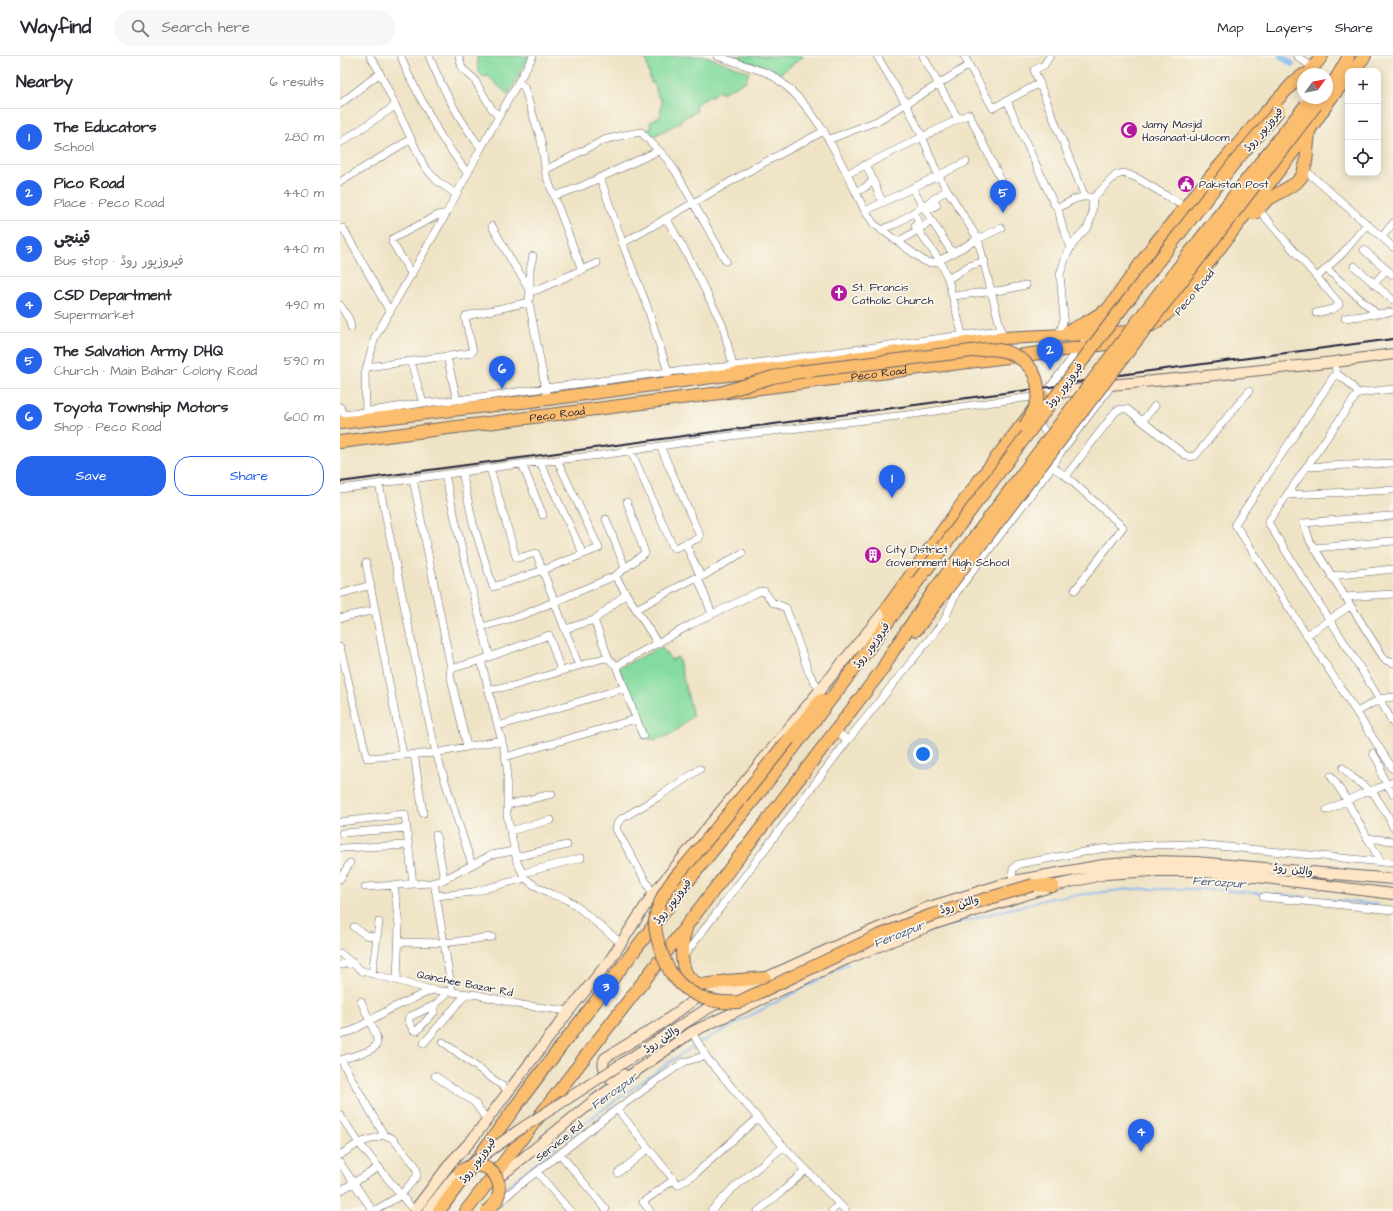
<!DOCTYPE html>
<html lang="en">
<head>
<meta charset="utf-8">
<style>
  :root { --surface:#fff; --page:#f7f7f7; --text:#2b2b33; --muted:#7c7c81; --line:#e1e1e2; --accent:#2563eb }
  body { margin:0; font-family:"Architects Daughter","Playpen Sans Arabic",sans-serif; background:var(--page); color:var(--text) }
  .controls { position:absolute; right:12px; top:12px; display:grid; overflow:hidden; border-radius:8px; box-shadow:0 2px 10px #0003 }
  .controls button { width:36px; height:36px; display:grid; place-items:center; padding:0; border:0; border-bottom:1px solid var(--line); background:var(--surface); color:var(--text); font:20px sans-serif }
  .compass { position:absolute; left:957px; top:12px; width:36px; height:36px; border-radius:50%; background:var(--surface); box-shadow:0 2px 10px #0003; rotate:57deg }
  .you { position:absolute; left:583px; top:698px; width:14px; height:14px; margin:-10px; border:3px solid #fff; border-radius:50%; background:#1a73e8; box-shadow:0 0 0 6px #1a73e833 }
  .badge { display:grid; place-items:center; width:26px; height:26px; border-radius:50%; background:var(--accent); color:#fff; font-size:13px; font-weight:700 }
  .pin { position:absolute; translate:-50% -33px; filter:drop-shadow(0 1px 2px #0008) }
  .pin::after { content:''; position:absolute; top:21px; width:14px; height:12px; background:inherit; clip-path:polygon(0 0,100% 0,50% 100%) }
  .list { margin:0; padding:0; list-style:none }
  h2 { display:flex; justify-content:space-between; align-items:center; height:52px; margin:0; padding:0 16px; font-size:17px }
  h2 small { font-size:13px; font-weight:400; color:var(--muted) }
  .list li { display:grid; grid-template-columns:26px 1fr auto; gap:12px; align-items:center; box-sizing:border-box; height:56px; padding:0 16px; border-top:1px solid var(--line) }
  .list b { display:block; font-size:15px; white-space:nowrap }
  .list p { margin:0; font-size:13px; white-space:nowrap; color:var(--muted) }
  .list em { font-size:13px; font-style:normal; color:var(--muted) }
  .actions { display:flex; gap:8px; padding:12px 16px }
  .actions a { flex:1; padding:9px 0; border:1px solid var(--accent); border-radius:16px; text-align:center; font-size:14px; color:var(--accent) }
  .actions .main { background:var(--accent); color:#fff }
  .icon { flex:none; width:22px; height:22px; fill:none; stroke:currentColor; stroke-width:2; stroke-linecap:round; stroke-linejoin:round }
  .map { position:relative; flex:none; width:1053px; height:1155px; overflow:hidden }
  header { display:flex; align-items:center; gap:24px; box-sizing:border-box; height:56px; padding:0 20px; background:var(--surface); border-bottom:1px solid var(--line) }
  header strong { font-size:19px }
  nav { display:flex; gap:22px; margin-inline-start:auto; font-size:14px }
  .search { width:280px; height:36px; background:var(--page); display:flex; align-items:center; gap:10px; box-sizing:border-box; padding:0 14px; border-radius:16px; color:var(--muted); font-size:15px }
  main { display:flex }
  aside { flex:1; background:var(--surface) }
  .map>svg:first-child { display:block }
  .green { fill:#84db9f; stroke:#537e6d }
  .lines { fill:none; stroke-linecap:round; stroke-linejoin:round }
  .stream { stroke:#81b6ef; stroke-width:2 }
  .canal { stroke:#81b6ef; stroke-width:6 }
  .street-casing { stroke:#6a666b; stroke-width:8 }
  .secondary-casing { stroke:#6a666b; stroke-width:12 }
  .primary-casing { stroke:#6a666b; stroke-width:14 }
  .street { stroke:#fff; stroke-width:7 }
  .secondary { stroke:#fde5c5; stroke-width:10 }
  .primary { stroke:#fbbd6e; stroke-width:12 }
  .rail { stroke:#22223b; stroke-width:2 }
  .secondary-bridge-casing { stroke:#6a666b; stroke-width:12; stroke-linecap:butt }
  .primary-bridge-casing { stroke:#6a666b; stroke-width:14; stroke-linecap:butt }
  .secondary-bridge { stroke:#fde5c5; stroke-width:10 }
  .primary-bridge { stroke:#fbbd6e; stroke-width:12 }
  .labels { text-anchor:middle; stroke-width:3.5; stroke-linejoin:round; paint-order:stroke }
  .poi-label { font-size:11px; fill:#22223b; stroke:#fbf7ec; text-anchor:start }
  .street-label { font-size:11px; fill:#22223b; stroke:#fbf7ec }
  .water-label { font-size:12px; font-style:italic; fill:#43567a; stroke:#fbf7ec }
</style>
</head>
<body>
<header>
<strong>Wayfind</strong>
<div class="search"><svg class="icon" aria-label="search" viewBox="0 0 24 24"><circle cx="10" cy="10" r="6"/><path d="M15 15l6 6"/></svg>Search here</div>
<nav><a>Map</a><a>Layers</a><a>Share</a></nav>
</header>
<main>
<aside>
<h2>Nearby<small>6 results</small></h2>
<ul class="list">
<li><span class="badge">1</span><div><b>The Educators</b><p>School</p></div><em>280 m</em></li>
<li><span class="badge">2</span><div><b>Pico Road</b><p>Place · Peco Road</p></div><em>440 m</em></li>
<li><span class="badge">3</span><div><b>قینچی</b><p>Bus stop · فیروزپور روڈ</p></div><em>440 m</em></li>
<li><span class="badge">4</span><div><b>CSD Department</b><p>Supermarket</p></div><em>490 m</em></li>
<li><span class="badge">5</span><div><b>The Salvation Army DHQ</b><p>Church · Main Bahar Colony Road</p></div><em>590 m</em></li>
<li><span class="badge">6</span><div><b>Toyota Township Motors</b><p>Shop · Peco Road</p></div><em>600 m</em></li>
</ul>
<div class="actions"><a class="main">Save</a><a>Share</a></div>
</aside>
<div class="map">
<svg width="1053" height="1155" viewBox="0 0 1053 1155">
  <rect width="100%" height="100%" fill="#fbf7ec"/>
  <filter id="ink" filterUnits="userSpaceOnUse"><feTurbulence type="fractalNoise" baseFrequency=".025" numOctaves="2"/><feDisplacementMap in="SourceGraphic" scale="8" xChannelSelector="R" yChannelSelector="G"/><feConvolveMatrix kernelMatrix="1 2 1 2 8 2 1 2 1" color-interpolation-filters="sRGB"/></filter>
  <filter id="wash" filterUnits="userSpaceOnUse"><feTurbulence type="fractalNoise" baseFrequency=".012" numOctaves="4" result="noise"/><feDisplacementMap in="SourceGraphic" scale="16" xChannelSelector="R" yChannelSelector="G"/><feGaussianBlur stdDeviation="0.9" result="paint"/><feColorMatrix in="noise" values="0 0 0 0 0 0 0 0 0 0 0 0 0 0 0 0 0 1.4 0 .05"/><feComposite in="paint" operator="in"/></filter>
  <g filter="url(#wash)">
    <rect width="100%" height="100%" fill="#efe3c5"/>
    <path class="green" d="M 137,0 L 189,0 L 168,39 L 148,20 L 143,21 L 138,16 Z
      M 301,0 L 366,0 L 409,16 L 406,25 L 382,37 L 381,34 L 355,49 L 357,55 L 340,64 L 341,66 L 310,82 L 304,75 L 311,73 L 310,65 C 326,61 318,57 322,46 L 318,40 L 314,27 L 311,27 L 306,3 Z
      M 385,0 L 464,0 L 438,19 C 422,8 403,5 385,0 Z
      M 321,591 L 331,604 L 338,601 L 353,660 C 336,674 333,681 310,684 L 305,680 L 279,612 Z"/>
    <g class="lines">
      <path class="stream" d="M 538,896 L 598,872 L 711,842 L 790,833 L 868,833 L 964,841 L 1038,849
        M 163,1134 L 258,1057 L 353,990 L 508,908"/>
      <path class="canal" d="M 941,0 L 952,8"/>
    </g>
  </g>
  <g filter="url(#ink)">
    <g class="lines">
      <g class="street-casing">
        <path id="street" d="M 30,0 L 38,13 L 84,110 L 97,125 L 116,138
          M 61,0 L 67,16 L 100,79 L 127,117
          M 89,0 C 103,34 118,63 141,92
          M 119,0 L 122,12 L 134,23 L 152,53 L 158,60
          M 377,0 L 428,17 C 477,46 501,107 525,155 L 534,168 L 584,205 L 590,207 L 597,206 L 638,183 L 661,172
          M 537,0 L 566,48 L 582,80 L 598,119 L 638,183 L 662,278
          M 583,0 L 618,63
          M 624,0 L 653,52 L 700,27
          M 710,0 L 704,9 L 694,14 L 745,141
          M 957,0 L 973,12
          M 178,26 L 184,31 L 201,84 L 206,119 L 242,214
          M 667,45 L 714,148 L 718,152
          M 0,48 L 40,17
          M 490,83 L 537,65 L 599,28 L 629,9
          M 0,87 L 55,50
          M 526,108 L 541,143
          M 205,114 L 264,84 L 284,79 L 301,76 L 327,103 L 336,116 L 386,205
          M 965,114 L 1053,191
          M 507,118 L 629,58 L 669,141
          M 260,121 L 285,194 L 306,247 L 329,319
          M 0,126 L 71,83
          M 572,132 L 592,165
          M 516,136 L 524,132 L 533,125
          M 214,140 L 240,131 L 318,95
          M 918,153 L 999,247 L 999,249 L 993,253 L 976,257
          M 525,155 L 626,106
          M 586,155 L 597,149 L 593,143
          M 574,156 L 607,134
          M 326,162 L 348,200 L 383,270 L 394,314
          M 0,172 L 3,172 L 50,256
          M 542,175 L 547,171 L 556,168 L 574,156 L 579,166 L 575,170 L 600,205 L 608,223 L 622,278
          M 1042,181 L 1053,167
          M 558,186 L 592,165 L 613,198
          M 283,187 L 418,110 L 484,75
          M 731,191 L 722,170 L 718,152 C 728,147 738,139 750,141
          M 1024,194 L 1053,219
          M 193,200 L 190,214 L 190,236 L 197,234 L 257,207
          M 1014,210 L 1053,244
          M 987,213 L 1037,258
          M 72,219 L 52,186 L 52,183 L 100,158 L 106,158
          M 977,221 L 1003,197 L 1027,168
          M 608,223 L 629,210 L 645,205
          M 1034,228 L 1046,214
          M 613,240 L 663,234 L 686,229
          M 189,246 L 206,335
          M 0,249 L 9,263 L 11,271
          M 1005,262 L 1053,256
          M 719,278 L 724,263 L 720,218 L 726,201 L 731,191 L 739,180 L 748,171 L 752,159 L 753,142 L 776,119 L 784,117 L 797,122 L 845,151
          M 107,301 L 117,344
          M 71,306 L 83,347
          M 995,306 L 996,317 L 895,468 L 1053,713
          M 27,311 L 131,297 L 133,295 L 125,262 L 126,260 L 189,246 L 190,236 L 183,222 L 174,209 L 152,170
          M 996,317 L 1008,326 L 1018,337
          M 1053,333 L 1018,337 L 928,466 C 968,534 1015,598 1053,667
          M 703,343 L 704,340 L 710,331 L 751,277
          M 0,351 L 4,359 L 83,347 L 117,344 L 206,332 L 328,316 L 393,310 L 661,274
          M 26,359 L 25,317 L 35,281 L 106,158 L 141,92 L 193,0
          M 802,365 L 815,350
          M 291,395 L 333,491 L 335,492 L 359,482 L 360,480 L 320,390
          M 721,396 L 772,329
          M 200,406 L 243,498
          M 182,408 L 203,459
          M 712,411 L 726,420 L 776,355 L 781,353 L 787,353 L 845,399 L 851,401 L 856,399 L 909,335
          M 966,411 L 1053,407
          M 150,412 L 176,501 L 178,502 L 196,497 L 239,610
          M 122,416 L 133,467 L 153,531 L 203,514 L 259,492 L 217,404
          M 105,419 L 128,519 L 150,601
          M 726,420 L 783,471 L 735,534
          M 73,423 L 111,612 L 110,618 L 127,691
          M 39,428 L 73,592 L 96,697 L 132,809
          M 0,433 L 172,409 L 269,398 L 366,383 L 575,358 L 653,346 L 700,340
          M 947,439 L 1053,434
          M 1053,460 L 1019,462 L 964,467 L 970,485 L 1045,604 L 1053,607
          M 266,463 L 285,512
          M 345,487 L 361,521
          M 974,492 L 1053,485
          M 26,507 L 63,699 L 96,697 L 162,684
          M 275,520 L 318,588
          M 991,520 L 1053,513
          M 358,523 L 402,497
          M 0,538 L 31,529
          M 1004,541 L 1053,538
          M 296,553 L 355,522 L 358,523 L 360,527 L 372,558
          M 0,562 L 35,554
          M 254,564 L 269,603
          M 142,571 L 183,559 L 275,520 L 305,497 L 287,446
          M 225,573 L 254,564 L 286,538
          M 967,579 L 1010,550
          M 0,591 L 27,702 L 63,699
          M 276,610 L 352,568 L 418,536 L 424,535 L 432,546 L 446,552 L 469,617 L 479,633
          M 114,612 L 141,604
          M 221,615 L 209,579 L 141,604 L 165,698 L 167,712 L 167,759 L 177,806 L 185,822 L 194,829 L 213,839 L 224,842 L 234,848 L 281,887
          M 150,635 L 151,633 L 173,630 L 264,602 L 269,603 L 276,610 L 303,680
          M 1017,656 L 1040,643 L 1053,641
          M 158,670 L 284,632
          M 495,675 L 508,684
          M 1033,697 L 1040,709 L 1042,720 L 1053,738
          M 74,698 L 83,757
          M 165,701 L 296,663
          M 1003,712 L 1012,721 L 1034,738 L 1047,758 L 1053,771
          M 991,720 L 1003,738 L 1041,806
          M 167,749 L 212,738
          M 987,754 L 1025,736 L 1036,733 L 1053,726
          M 0,766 L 65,758 L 73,828
          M 170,775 L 211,764
          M 2,777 L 67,772
          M 96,779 L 104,823
          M 1027,782 L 1053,785
          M 2,792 L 69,789
          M 176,801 L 227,789
          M 183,817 L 241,802
          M 0,823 L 10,807
          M 673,825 C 672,817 671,812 679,808 L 760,793 L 811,789 L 857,788 L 1053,807
          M 94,826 L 112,936
          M 54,829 L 59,870 L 57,924
          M 25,831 L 91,827 L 103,824 L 151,799 L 174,795
          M 313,838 L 276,773 L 277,768 L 281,763 L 318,741 L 360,713
          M 96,840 L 133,836 L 185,822
          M 923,841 L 1053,854
          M 14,871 L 26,879 L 37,881
          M 58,886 L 104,887 L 152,881
          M 0,897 L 22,915 L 92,934 L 139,939 L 182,949 L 229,955
          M 343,901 L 508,684 L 604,565 L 616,537 L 712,411 L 721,396 L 721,391 C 714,381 699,375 699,361
          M 0,909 L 12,906
          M 32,918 L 39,866
          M 95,949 L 95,955 L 77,975 L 73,974 L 68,963 L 69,961 L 95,949 L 108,936
          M 352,976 L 367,1002 L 428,1074 L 506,1155
          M 0,978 L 12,975 L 50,953 L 92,934
          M 103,986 L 169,1035
          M 84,987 L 126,938
          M 0,1004 L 29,995 L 36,990 L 37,985 L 36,979 L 21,945
          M 1,1004 L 44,1079
          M 95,1020 L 134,1046 L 147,1064
          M 277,1053 L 338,1129 L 355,1118 L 418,1062
          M 0,1059 L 19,1087 L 74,1155
          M 220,1098 L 266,1153
          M 0,1099 L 19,1087 L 44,1079 L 52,1082 L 75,1109 L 77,1115 L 77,1120 L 61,1139 L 34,1155
          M 0,1107 L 33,1155
          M 197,1116 L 230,1155
          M 278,1117 L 308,1093
          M 0,1135 L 39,1111
          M 156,1150 L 171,1136 L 277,1053 L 322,1021 L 344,1006 L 365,1000
          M 310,1155 L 303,1146 L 333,1124
          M 371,1155 L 391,1134 L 444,1090
          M 418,1155 L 438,1139 L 466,1114
          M 492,1155 L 499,1148"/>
      </g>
      <g class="secondary-casing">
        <path id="secondary" d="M 714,338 L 759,330 L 857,321 L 995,306 L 1053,298
          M 365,954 L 425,922 L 500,888 L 586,852 L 673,825 L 763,809 L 809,805 L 856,806 L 1053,823
          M 283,1018 L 276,1023 L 270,1022 C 265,1016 261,1009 265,1002 L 324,966 L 355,943 L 378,937 L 405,924
          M 152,1127 L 256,1043 L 352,976 L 507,903 L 594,868 L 713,830 L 766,818 L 812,815 L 854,815 L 925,822 L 1053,838
          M 74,1155 L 112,1105 L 131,1085 L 229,955 L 270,904 L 313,838 L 547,552
          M 87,1155 L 113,1122 L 120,1115"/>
      </g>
      <g class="primary-casing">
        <g id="primary">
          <path d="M 1013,15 L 1025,0"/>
          <path d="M 968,18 L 982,0"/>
          <path d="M 988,33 L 997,21 L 1008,2"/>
          <path d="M 915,157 L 927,144 L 956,127 L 962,120 L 966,107 L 969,75"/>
          <path d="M 728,275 L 745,267 L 763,256"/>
          <path d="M 751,277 L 813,190 L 865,127 L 924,58 L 955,25 L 963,19"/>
          <path d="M 0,367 L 208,343 L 663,282 L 792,276 C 813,272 826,260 840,244 L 969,75 L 991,42 L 1008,21"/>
          <path id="s1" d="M 0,386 L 380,337 L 740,292 L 790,284"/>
          <path d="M 554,558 L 547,552 L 638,426 L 704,340"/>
          <path d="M 576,574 L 600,542"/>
          <path d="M 449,683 L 481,644"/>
          <path d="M 693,829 L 713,830"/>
          <path d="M 346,873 C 341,889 337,922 360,928 C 369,930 378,926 387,925 C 400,924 413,923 425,922"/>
          <path d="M 99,1155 L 190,1031 L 340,835 L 415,742 L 510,618 L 577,526"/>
          <path d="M 126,1155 L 347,869 L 542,614 L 553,595 L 593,536"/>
        </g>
      </g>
      <use href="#street" class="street"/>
      <use href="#secondary" class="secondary"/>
      <use href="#primary" class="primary"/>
      <path class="rail" d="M 0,426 L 710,331 L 772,320 L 1053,283"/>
      <g class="secondary-bridge-casing">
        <path id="secondary-bridge" d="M 127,1111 L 179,1074 L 365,954"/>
      </g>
      <g class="primary-bridge-casing">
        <path id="primary-bridge" d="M 380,337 L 433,321 L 459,316 L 648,293 C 674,293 700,310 698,339 C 697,351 691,361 685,370
          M 577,526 L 769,269 L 894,107 L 939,54
          M 593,536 C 717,373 838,208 966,49
          M 600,542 L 976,49
          M 449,683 C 418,721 388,759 357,796 C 344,813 325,828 319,850 C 317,854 316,860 315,864 C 314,879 325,910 334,921 C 350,941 374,948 399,946 L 536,881 L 589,860 L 693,829
          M 120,1115 C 126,1112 131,1109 138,1110 C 154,1110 164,1129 157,1143 C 155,1148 151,1151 147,1155"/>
      </g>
      <use href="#secondary-bridge" class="secondary-bridge"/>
      <use href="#primary-bridge" class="primary-bridge"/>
    </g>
  </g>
  <defs>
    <g id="mosque-disc" transform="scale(0.9)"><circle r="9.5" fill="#b5179e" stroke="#fbf7ec"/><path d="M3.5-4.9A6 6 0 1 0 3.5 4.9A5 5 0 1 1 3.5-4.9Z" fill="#fff"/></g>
    <g id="civic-disc" transform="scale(0.9)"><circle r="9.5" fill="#b5179e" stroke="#fbf7ec"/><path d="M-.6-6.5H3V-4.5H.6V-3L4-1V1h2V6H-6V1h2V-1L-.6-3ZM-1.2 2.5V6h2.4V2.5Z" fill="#fff"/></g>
    <g id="church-disc" transform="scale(0.9)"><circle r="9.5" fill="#b5179e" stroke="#fbf7ec"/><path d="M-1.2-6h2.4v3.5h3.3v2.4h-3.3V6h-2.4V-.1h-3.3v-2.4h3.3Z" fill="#fff"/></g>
    <g id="building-disc" transform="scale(0.9)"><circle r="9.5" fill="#b5179e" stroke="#fbf7ec"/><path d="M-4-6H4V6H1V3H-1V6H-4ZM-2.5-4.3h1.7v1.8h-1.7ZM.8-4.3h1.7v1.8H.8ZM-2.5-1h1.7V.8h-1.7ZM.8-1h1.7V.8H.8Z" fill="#fff"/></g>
  </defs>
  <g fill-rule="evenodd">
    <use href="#mosque-disc" x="789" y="74"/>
    <use href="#civic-disc" x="846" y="128"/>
    <use href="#church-disc" x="499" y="237"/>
    <use href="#building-disc" x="533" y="499"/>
  </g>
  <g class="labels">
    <g class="poi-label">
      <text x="802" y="72">Jamy Masjid<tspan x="802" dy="13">Hasanaat-ul-Uloom</tspan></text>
      <text x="859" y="132">Pakistan Post</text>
      <text x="512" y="235">St. Francis<tspan x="512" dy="13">Catholic Church</tspan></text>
      <text x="546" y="497">City District<tspan x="546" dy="13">Government High School</tspan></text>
    </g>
    <g class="street-label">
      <text transform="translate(923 73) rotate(-50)" y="4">فیروزپور روڈ</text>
      <text transform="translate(854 236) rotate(-50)" y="4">Peco Road</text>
      <text dy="4" stroke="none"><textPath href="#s1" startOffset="543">Peco Road</textPath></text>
      <text transform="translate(724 329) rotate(-53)" y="4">فیروزپور روڈ</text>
      <text dy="4" stroke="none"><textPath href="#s1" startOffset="219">Peco Road</textPath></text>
      <text transform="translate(531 589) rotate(-54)" y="4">فیروزپور روڈ</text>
      <text transform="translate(953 813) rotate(7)" y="4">والٹن روڈ</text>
      <text transform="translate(332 845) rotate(-52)" y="4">فیروزپور روڈ</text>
      <text transform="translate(619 848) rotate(-17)" y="4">والٹن روڈ</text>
      <text transform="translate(125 927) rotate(11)" y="4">Qainchee Bazar Rd</text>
      <text transform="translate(321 983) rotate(-34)" y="4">والٹن روڈ</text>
      <text transform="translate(219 1085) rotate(-38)" y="4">Service Rd</text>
      <text transform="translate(137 1104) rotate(-54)" y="4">فیروزپور روڈ</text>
    </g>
    <g class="water-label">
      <text transform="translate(879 826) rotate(4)" y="4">Ferozpur</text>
      <text transform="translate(559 878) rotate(-22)" y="4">Ferozpur</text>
      <text transform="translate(274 1035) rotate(-36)" y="4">Ferozpur</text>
    </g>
  </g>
</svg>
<div class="controls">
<button>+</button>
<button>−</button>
<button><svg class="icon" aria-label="locate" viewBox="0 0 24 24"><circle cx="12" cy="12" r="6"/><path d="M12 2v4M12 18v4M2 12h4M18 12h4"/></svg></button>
</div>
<svg class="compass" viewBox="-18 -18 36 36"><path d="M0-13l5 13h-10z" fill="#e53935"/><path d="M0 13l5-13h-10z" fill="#7c7c81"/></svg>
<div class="you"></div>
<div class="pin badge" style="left:552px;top:442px">1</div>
<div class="pin badge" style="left:710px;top:314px">2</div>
<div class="pin badge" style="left:266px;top:951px">3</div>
<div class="pin badge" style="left:801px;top:1096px">4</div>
<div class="pin badge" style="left:663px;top:157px">5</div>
<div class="pin badge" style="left:162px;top:333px">6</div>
</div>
</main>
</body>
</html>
